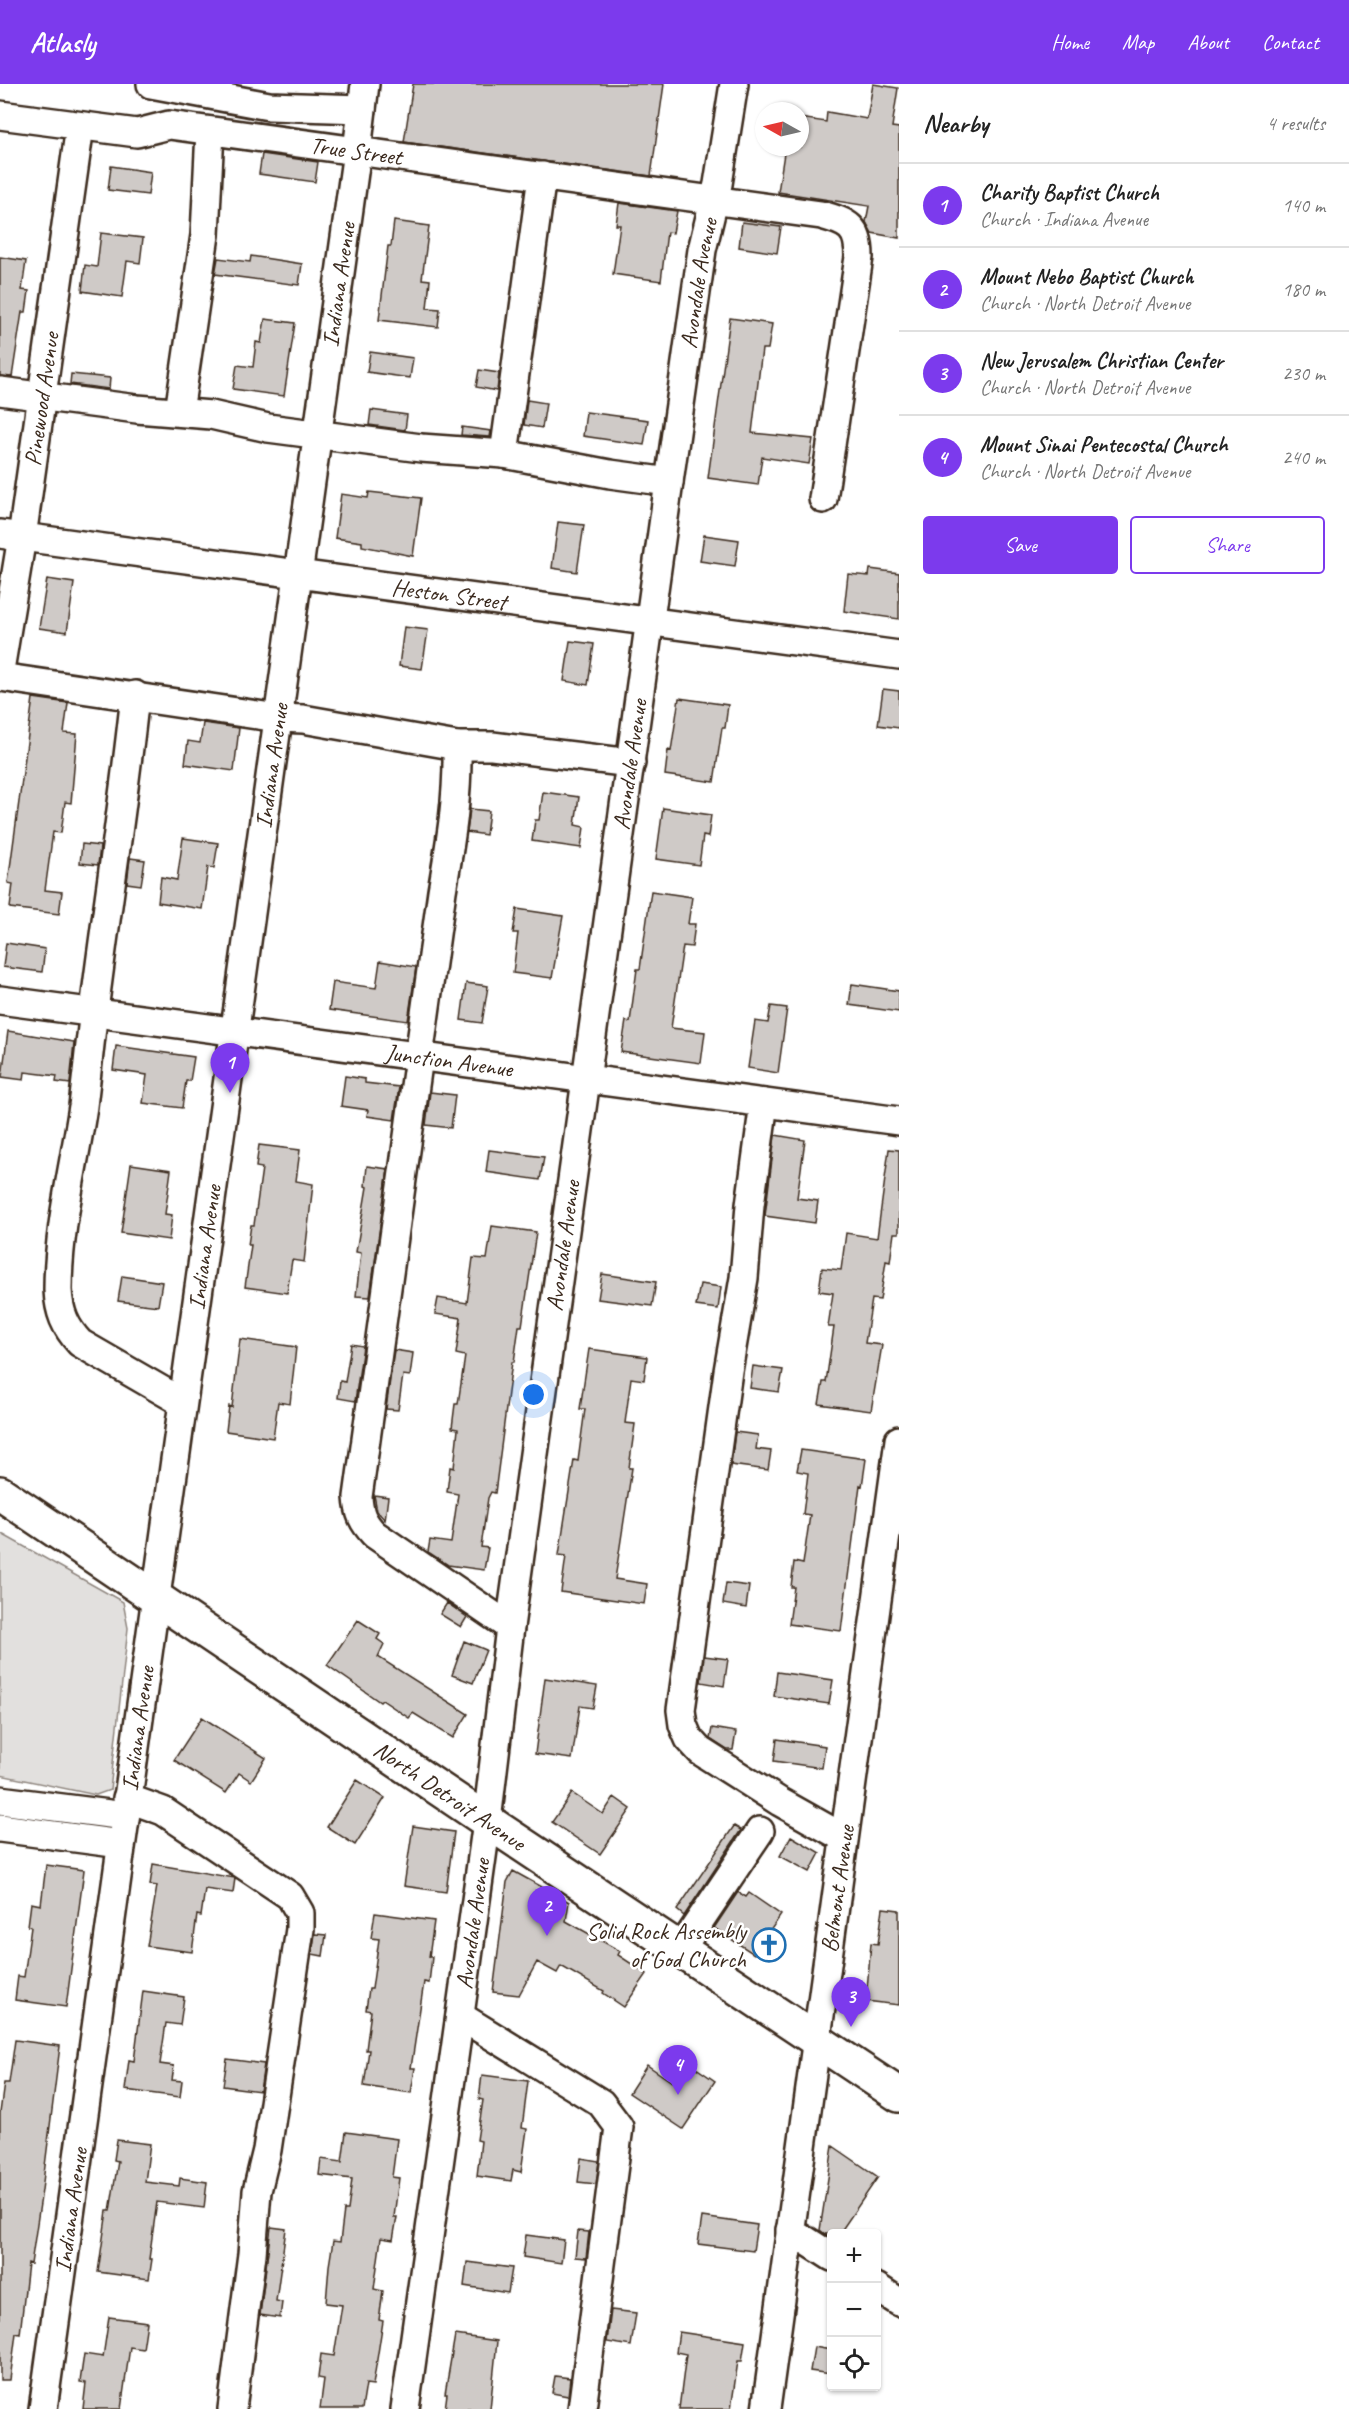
<!DOCTYPE html>
<html lang="en">
<head>
<meta charset="utf-8">
<style>
  :root { --surface:#fff; --page:#f6f6f6; --text:#222; --muted:#767676; --line:#e0e0e0; --accent:#7c3aed }
  body { margin:0; font-family:Caveat,sans-serif; background:var(--page); color:var(--text) }
  .controls { position:absolute; right:18px; bottom:18px; display:grid; overflow:hidden; border-radius:6px; box-shadow:0 2px 4px #0004 }
  .controls button { width:54px; height:54px; display:grid; place-items:center; padding:0; border:0; border-bottom:2px solid var(--line); background:var(--surface); color:var(--text); font:30px sans-serif }
  .compass { position:absolute; left:755px; top:18px; width:54px; height:54px; border-radius:50%; background:var(--surface); box-shadow:0 2px 4px #0004; rotate:278deg }
  .you { position:absolute; left:534px; top:1311px; width:21px; height:21px; margin:-15px; border:4px solid #fff; border-radius:50%; background:#1a73e8; box-shadow:0 0 0 9px #1a73e833 }
  .badge { display:grid; place-items:center; width:39px; height:39px; border-radius:50%; background:var(--accent); color:#fff; font-size:20px; font-weight:700 }
  .pin { position:absolute; translate:-50% -50px; filter:drop-shadow(0 2px 3px #0008) }
  .pin::after { content:''; position:absolute; top:32px; width:21px; height:18px; background:inherit; clip-path:polygon(0 0,100% 0,50% 100%) }
  .list { margin:0; padding:0; list-style:none }
  h2 { display:flex; justify-content:space-between; align-items:center; height:78px; margin:0; padding:0 24px; font-size:26px }
  h2 small { font-size:20px; font-weight:400; color:var(--muted) }
  .list li { display:grid; grid-template-columns:39px 1fr auto; gap:18px; align-items:center; box-sizing:border-box; height:84px; padding:0 24px; border-top:2px solid var(--line) }
  .list b { display:block; font-size:22px; white-space:nowrap }
  .list p { margin:0; font-size:20px; white-space:nowrap; color:var(--muted) }
  .list em { font-size:20px; font-style:normal; color:var(--muted) }
  .actions { display:flex; gap:12px; padding:18px 24px }
  .actions a { flex:1; padding:14px 0; border:2px solid var(--accent); border-radius:6px; text-align:center; font-size:21px; color:var(--accent) }
  .actions .main { background:var(--accent); color:#fff }
  .icon { flex:none; width:33px; height:33px; fill:none; stroke:currentColor; stroke-width:2; stroke-linecap:round; stroke-linejoin:round }
  .map { position:relative; flex:none; width:899px; height:2325px; overflow:hidden }
  header { display:flex; align-items:center; gap:36px; box-sizing:border-box; height:84px; padding:0 30px; background:var(--accent); color:#fff }
  header strong { font-size:28px }
  nav { display:flex; gap:33px; margin-inline-start:auto; font-size:21px }
  main { display:flex }
  aside { flex:1; background:var(--surface) }
  .map>svg:first-child { display:block }
  .green { fill:#e2e0de; stroke:#8e857e; stroke-width:1.5 }
  .building { fill:#cfcac7; stroke:#3b2a1e; stroke-width:1.5 }
  .lines { fill:none; stroke-linecap:round; stroke-linejoin:round }
  .minor-casing { stroke:#3b2a1e; stroke-width:32 }
  .major-casing { stroke:#3b2a1e; stroke-width:38 }
  .minor { stroke:#fff; stroke-width:27 }
  .major { stroke:#fff; stroke-width:33 }
  .labels { text-anchor:middle; stroke-width:5; stroke-linejoin:round; paint-order:stroke }
  .street-label { font-size:24px; fill:#3b2a1e; stroke:#fff }
  .poi-label { font-size:24px; fill:#3b2a1e; stroke:#fff; text-anchor:end }
</style>
</head>
<body>
<header>
<strong>Atlasly</strong>
<nav><a>Home</a><a>Map</a><a>About</a><a>Contact</a></nav>
</header>
<main>
<div class="map">
<svg width="899" height="2325" viewBox="0 0 899 2325">
  <rect width="100%" height="100%" fill="#fff"/>
  <filter id="ink" filterUnits="userSpaceOnUse"><feTurbulence type="fractalNoise" baseFrequency=".0167" numOctaves="2"/><feDisplacementMap in="SourceGraphic" scale="12" xChannelSelector="R" yChannelSelector="G"/><feConvolveMatrix kernelMatrix="1 2 1 2 8 2 1 2 1" color-interpolation-filters="sRGB"/></filter>
  <g filter="url(#ink)">
    <path class="green" d="M 0,1449 L 123,1518 L 128,1544 L 110,1706 L 96,1711 L 0,1691 Z"/>
    <path class="building" d="M 413,0 L 664,0 L 651,92 L 404,58 Z
      M 873,0 L 898,4 L 892,43 L 899,44 L 899,154 L 872,149 L 866,138 L 869,122 L 778,108 L 785,63 L 800,63 L 800,34 L 826,38 L 827,28 L 867,35 Z
      M 262,70 L 318,78 L 315,98 L 259,90 Z
      M 111,82 L 151,88 L 148,111 L 108,106 Z
      M 619,119 L 677,127 L 673,149 L 667,148 L 661,197 L 613,190 L 620,141 L 616,141 Z
      M 394,137 L 429,142 L 422,195 L 430,196 L 427,224 L 440,225 L 438,243 L 379,236 L 388,162 L 391,162 Z
      M 742,138 L 781,143 L 777,169 L 739,163 Z
      M 101,149 L 143,154 L 140,179 L 127,177 L 122,213 L 82,207 L 85,181 L 97,183 Z
      M 251,172 L 302,180 L 299,201 L 215,190 L 218,174 L 250,178 Z
      M 0,173 L 26,177 L 22,206 L 29,207 L 26,228 L 22,228 L 12,293 L 0,292 Z
      M 730,234 L 772,240 L 768,265 L 762,265 L 752,349 L 813,355 L 809,380 L 762,373 L 758,401 L 708,394 Z
      M 265,235 L 295,239 L 284,312 L 233,305 L 237,281 L 253,283 L 256,258 L 261,259 Z
      M 370,268 L 413,274 L 410,294 L 367,288 Z
      M 479,286 L 499,289 L 497,307 L 476,303 Z
      M 71,290 L 110,294 L 109,305 L 70,300 Z
      M 527,316 L 546,319 L 542,344 L 524,341 Z
      M 371,326 L 407,331 L 405,346 L 369,341 Z
      M 586,328 L 648,336 L 644,361 L 583,352 Z
      M 462,343 L 491,347 L 490,353 L 461,351 Z
      M 369,408 L 421,414 L 413,472 L 362,462 L 362,458 L 335,454 L 341,410 L 368,414 Z
      M 558,438 L 584,441 L 577,488 L 552,484 Z
      M 704,451 L 739,456 L 735,482 L 700,477 Z
      M 870,485 L 899,489 L 899,535 L 844,527 L 848,490 L 869,492 Z
      M 47,495 L 74,499 L 67,548 L 39,544 Z
      M 404,543 L 428,546 L 422,585 L 399,582 Z
      M 570,557 L 594,560 L 588,601 L 564,597 Z
      M 883,605 L 899,607 L 899,644 L 878,641 Z
      M 33,614 L 68,619 L 64,649 L 77,650 L 71,719 L 65,718 L 61,749 L 53,748 L 45,806 L 62,808 L 59,830 L 10,824 L 13,800 L 8,799 Z
      M 679,614 L 728,621 L 725,644 L 722,644 L 714,698 L 665,691 L 668,666 L 671,667 Z
      M 203,639 L 239,644 L 234,687 L 185,680 L 188,657 L 200,659 Z
      M 543,708 L 579,713 L 575,741 L 584,743 L 581,764 L 532,757 L 535,736 L 539,736 Z
      M 663,724 L 711,731 L 708,753 L 703,752 L 699,781 L 656,775 Z
      M 470,725 L 489,727 L 486,751 L 467,748 Z
      M 183,754 L 218,759 L 214,784 L 208,783 L 202,825 L 158,818 L 161,793 L 177,796 Z
      M 82,760 L 100,762 L 98,781 L 80,779 Z
      M 130,774 L 145,776 L 141,801 L 127,799 Z
      M 651,807 L 692,813 L 688,840 L 695,840 L 692,863 L 683,862 L 671,944 L 705,948 L 701,979 L 621,968 L 626,937 L 630,938 L 637,885 L 640,885 Z
      M 517,825 L 563,832 L 552,894 L 513,889 L 518,849 L 513,849 Z
      M 6,859 L 45,865 L 42,888 L 3,883 Z
      M 380,877 L 416,883 L 408,937 L 329,926 L 333,898 L 376,904 Z
      M 466,899 L 488,902 L 482,939 L 461,936 Z
      M 852,900 L 899,907 L 899,928 L 849,921 Z
      M 771,922 L 787,924 L 778,989 L 748,984 L 755,937 L 768,939 Z
      M 8,947 L 74,958 L 70,1000 L 56,998 L 57,992 L 25,988 L 24,996 L 2,993 Z
      M 116,962 L 194,973 L 190,997 L 186,997 L 182,1024 L 143,1019 L 147,991 L 113,986 Z
      M 345,992 L 365,995 L 365,999 L 399,1003 L 394,1036 L 367,1032 L 368,1026 L 341,1022 Z
      M 430,1008 L 455,1011 L 451,1044 L 426,1041 Z
      M 775,1051 L 805,1056 L 797,1114 L 818,1117 L 815,1139 L 765,1132 Z
      M 259,1061 L 300,1066 L 296,1097 L 313,1100 L 304,1178 L 292,1176 L 287,1209 L 245,1203 L 251,1161 L 248,1161 L 251,1141 L 254,1141 L 262,1084 L 256,1083 Z
      M 889,1065 L 899,1066 L 899,1149 L 894,1149 L 890,1178 L 886,1177 L 880,1216 L 872,1215 L 865,1259 L 882,1261 L 871,1327 L 819,1320 L 823,1298 L 826,1298 L 834,1243 L 828,1243 L 833,1209 L 819,1207 L 822,1184 L 841,1186 L 846,1149 L 877,1154 Z
      M 489,1066 L 544,1073 L 540,1096 L 486,1088 Z
      M 131,1080 L 171,1086 L 165,1130 L 172,1131 L 169,1156 L 121,1149 Z
      M 367,1082 L 388,1085 L 370,1213 L 356,1212 L 361,1169 L 356,1168 L 367,1103 L 365,1102 Z
      M 492,1142 L 536,1148 L 522,1242 L 519,1242 L 514,1278 L 512,1278 L 495,1409 L 491,1408 L 488,1414 L 481,1463 L 488,1464 L 484,1486 L 448,1481 L 428,1468 L 430,1456 L 451,1459 L 458,1410 L 447,1408 L 450,1383 L 454,1384 L 458,1345 L 452,1344 L 455,1320 L 458,1320 L 465,1272 L 456,1270 L 461,1234 L 435,1230 L 438,1214 L 467,1219 L 473,1174 L 487,1175 Z
      M 602,1190 L 656,1198 L 652,1222 L 598,1215 Z
      M 122,1192 L 162,1198 L 158,1222 L 118,1217 Z
      M 700,1200 L 721,1203 L 718,1225 L 696,1222 Z
      M 240,1255 L 296,1263 L 290,1320 L 278,1318 L 273,1354 L 226,1347 L 229,1322 L 232,1323 Z
      M 351,1260 L 363,1262 L 355,1317 L 338,1314 L 340,1297 L 345,1298 Z
      M 589,1265 L 647,1273 L 644,1296 L 631,1294 L 625,1339 L 635,1340 L 629,1384 L 632,1384 L 615,1495 L 647,1500 L 644,1520 L 561,1508 L 566,1472 L 559,1471 L 574,1376 L 578,1377 L 585,1325 L 580,1325 Z
      M 394,1266 L 413,1269 L 410,1292 L 403,1291 L 398,1326 L 386,1325 Z
      M 753,1282 L 783,1286 L 779,1308 L 750,1304 Z
      M 735,1348 L 758,1351 L 756,1365 L 771,1367 L 768,1386 L 731,1381 Z
      M 801,1366 L 866,1375 L 862,1402 L 860,1401 L 841,1547 L 789,1540 L 794,1503 L 791,1503 L 794,1478 L 803,1480 L 810,1431 L 803,1430 L 808,1389 L 797,1387 Z
      M 374,1411 L 388,1413 L 385,1436 L 377,1427 Z
      M 726,1499 L 749,1502 L 746,1524 L 723,1520 Z
      M 447,1519 L 467,1533 L 461,1543 L 440,1530 Z
      M 358,1536 L 380,1550 L 377,1555 L 384,1560 L 378,1573 L 468,1630 L 453,1654 L 413,1629 L 409,1634 L 382,1616 L 380,1618 L 327,1581 Z
      M 464,1557 L 486,1566 L 473,1599 L 452,1591 Z
      M 704,1572 L 728,1575 L 724,1602 L 701,1598 Z
      M 777,1588 L 833,1596 L 829,1620 L 774,1612 Z
      M 545,1594 L 597,1602 L 593,1624 L 580,1622 L 572,1675 L 535,1670 Z
      M 202,1633 L 266,1674 L 251,1697 L 239,1689 L 226,1709 L 174,1676 Z
      M 712,1644 L 736,1648 L 733,1666 L 727,1666 L 710,1655 Z
      M 777,1655 L 825,1662 L 822,1684 L 774,1677 Z
      M 357,1696 L 385,1714 L 355,1761 L 327,1743 Z
      M 572,1709 L 603,1730 L 614,1713 L 631,1725 L 600,1770 L 552,1738 Z
      M 413,1742 L 454,1748 L 446,1808 L 404,1802 Z
      M 734,1742 L 741,1746 L 684,1832 L 677,1826 Z
      M 791,1752 L 820,1769 L 810,1788 L 780,1772 Z
      M 153,1780 L 235,1794 L 233,1809 L 205,1805 L 201,1832 L 197,1831 L 192,1868 L 147,1862 L 157,1802 L 150,1801 Z
      M 46,1781 L 84,1786 L 66,1923 L 15,1916 L 18,1892 L 24,1893 L 31,1843 L 28,1842 L 31,1819 L 41,1821 Z
      M 513,1787 L 569,1818 L 566,1837 L 620,1867 L 618,1871 L 647,1890 L 624,1923 L 603,1909 L 604,1907 L 561,1882 L 557,1889 L 537,1878 L 519,1911 L 493,1908 L 507,1798 Z
      M 738,1808 L 746,1813 L 749,1809 L 781,1831 L 754,1870 L 714,1844 Z
      M 883,1824 L 899,1826 L 899,1921 L 866,1917 L 871,1859 L 878,1860 Z
      M 375,1829 L 434,1837 L 429,1873 L 432,1873 L 429,1899 L 424,1898 L 411,1984 L 415,1984 L 411,2009 L 364,2002 L 369,1966 L 366,1966 L 371,1927 L 366,1926 L 369,1905 L 372,1905 L 379,1855 L 371,1854 Z
      M 315,1850 L 326,1851 L 323,1872 L 312,1870 Z
      M 143,1907 L 184,1913 L 180,1941 L 166,1939 L 160,1980 L 174,1982 L 172,1996 L 182,1997 L 180,2013 L 125,2006 L 129,1976 L 134,1977 Z
      M 15,1956 L 60,1962 L 42,2106 L 31,2180 L 28,2179 L 20,2250 L 16,2249 L 10,2296 L 0,2296 L 0,2029 L 4,1999 L 9,1999 Z
      M 227,1975 L 264,1980 L 260,2007 L 223,2002 Z
      M 686,1977 L 715,1997 L 683,2045 L 629,2009 L 647,1981 L 672,1998 Z
      M 482,1991 L 528,1997 L 522,2044 L 527,2045 L 521,2088 L 513,2086 L 511,2097 L 477,2092 L 481,2057 L 477,2056 L 483,2016 L 479,2015 Z
      M 346,2048 L 397,2055 L 392,2093 L 399,2094 L 394,2133 L 397,2133 L 393,2156 L 381,2154 L 374,2205 L 383,2207 L 379,2236 L 383,2237 L 373,2301 L 366,2300 L 362,2325 L 320,2325 L 324,2295 L 318,2294 L 321,2270 L 334,2272 L 342,2221 L 326,2219 L 329,2182 L 333,2157 L 340,2158 L 344,2126 L 348,2126 L 352,2095 L 319,2091 L 321,2075 L 342,2078 Z
      M 117,2056 L 150,2060 L 145,2098 L 179,2102 L 180,2094 L 207,2098 L 204,2124 L 157,2118 L 149,2175 L 152,2175 L 149,2195 L 98,2188 L 107,2127 L 110,2127 L 118,2077 L 114,2076 Z
      M 833,2062 L 878,2093 L 839,2150 L 825,2150 L 820,2146 Z
      M 581,2074 L 599,2077 L 596,2100 L 578,2098 Z
      M 702,2133 L 757,2141 L 753,2167 L 698,2160 Z
      M 271,2143 L 286,2145 L 276,2217 L 282,2218 L 280,2234 L 260,2231 Z
      M 578,2147 L 589,2148 L 586,2174 L 575,2173 Z
      M 526,2151 L 564,2156 L 561,2179 L 523,2173 Z
      M 467,2178 L 512,2184 L 508,2209 L 464,2202 Z
      M 611,2226 L 636,2229 L 631,2262 L 607,2258 Z
      M 109,2233 L 147,2238 L 143,2265 L 130,2263 L 121,2325 L 83,2325 L 86,2299 L 80,2298 L 84,2270 L 103,2273 Z
      M 679,2248 L 745,2258 L 742,2277 L 738,2277 L 731,2325 L 679,2325 L 686,2270 L 676,2268 Z
      M 455,2251 L 497,2257 L 490,2325 L 445,2325 L 447,2310 L 445,2310 Z
      M 814,2263 L 831,2266 L 831,2290 L 810,2287 Z
      M 555,2292 L 570,2294 L 568,2312 L 552,2309 Z"/>
    <g class="lines">
      <g class="minor-casing">
        <g id="minor">
          <path d="M 151,0 L 269,22 L 362,25"/>
          <path id="s1" d="M 0,31 L 137,49 L 169,41 L 821,131 C 848,138 859,143 859,173 L 823,415"/>
          <path d="M 0,307 L 137,325 L 211,331 L 268,344 L 421,364 L 504,370 L 610,390 L 669,398"/>
          <path d="M 179,328 L 205,151 L 210,47"/>
          <path d="M 504,370 L 542,92"/>
          <path id="s2" d="M 0,450 L 899,571"/>
          <path id="s3" d="M 0,586 L 22,453 L 80,42"/>
          <path d="M 0,593 L 278,634 L 303,635 L 457,662 L 492,662 L 631,679"/>
          <path d="M 135,611 C 124,717 107,822 94,927 C 90,958 87,990 83,1022 C 74,1083 58,1144 58,1206 C 59,1228 65,1243 80,1259 L 182,1318"/>
          <path d="M 457,662 C 458,714 451,755 442,807 L 358,1413 C 359,1430 363,1438 374,1450 L 510,1543"/>
          <path id="s4" d="M 0,916 L 899,1037"/>
          <path d="M 764,1019 L 750,1121 L 744,1194 L 728,1287 L 681,1626 L 683,1641 L 689,1655 L 700,1667 L 780,1718 L 844,1754"/>
          <path d="M 127,1714 L 163,1727 L 290,1812 L 300,1829 L 300,1845 L 267,2066 L 257,2107 L 252,2170 L 232,2325"/>
          <path d="M 0,1716 L 125,1732"/>
          <path d="M 0,1744 L 121,1760"/>
          <path d="M 680,1866 L 760,1747"/>
          <path d="M 460,1932 L 601,2019 L 619,2043 L 582,2325"/>
          <path d="M 790,2146 L 832,2173"/>
          <path d="M 876,2203 L 899,2218"/>
          <path id="s5" d="M 43,2325 L 357,67 L 365,0"/>
          <path id="s6" d="M 405,2325 L 487,1737 L 510,1543 L 669,398 L 702,166 L 718,100 L 734,0"/>
          <path id="s7" d="M 766,2325 L 899,1356"/>
        </g>
      </g>
      <g class="major-casing">
        <g id="major">
          <path id="s8" d="M 0,1409 L 487,1737 L 899,2011"/>
        </g>
      </g>
      <use href="#minor" class="minor"/>
      <use href="#major" class="major"/>
    </g>
  </g>
  <defs>
    <g id="church-ring" transform="scale(1.725)"><circle r="9.5" fill="#fff" stroke="#1f6fb2" stroke-width="1.5"/><path d="M-1.2-6h2.4v3.5h3.3v2.4h-3.3V6h-2.4V-.1h-3.3v-2.4h3.3Z" fill="#1f6fb2"/></g>
  </defs>
  <g fill-rule="evenodd">
    <use href="#church-ring" x="769" y="1861"/>
  </g>
  <g class="labels">
    <g class="street-label">
      <text dy="8" stroke="none"><textPath href="#s1" startOffset="360">True Street</textPath></text>
      <text dy="8" stroke="none"><textPath href="#s6" startOffset="2146">Avondale Avenue</textPath></text>
      <text dy="8" stroke="none"><textPath href="#s5" startOffset="2145">Indiana Avenue</textPath></text>
      <text dy="8" stroke="none"><textPath href="#s3" startOffset="274">Pinewood Avenue</textPath></text>
      <text dy="8" stroke="none"><textPath href="#s2" startOffset="453">Heston Street</textPath></text>
      <text dy="8" stroke="none"><textPath href="#s6" startOffset="1660">Avondale Avenue</textPath></text>
      <text dy="8" stroke="none"><textPath href="#s5" startOffset="1659">Indiana Avenue</textPath></text>
      <text dy="8" stroke="none"><textPath href="#s4" startOffset="453">Junction Avenue</textPath></text>
      <text dy="8" stroke="none"><textPath href="#s5" startOffset="1173">Indiana Avenue</textPath></text>
      <text dy="8" stroke="none"><textPath href="#s6" startOffset="1174">Avondale Avenue</textPath></text>
      <text dy="8" stroke="none"><textPath href="#s5" startOffset="687">Indiana Avenue</textPath></text>
      <text dy="8" stroke="none"><textPath href="#s8" startOffset="542">North Detroit Avenue</textPath></text>
      <text dy="8" stroke="none"><textPath href="#s7" startOffset="525">Belmont Avenue</textPath></text>
      <text dy="8" stroke="none"><textPath href="#s6" startOffset="490">Avondale Avenue</textPath></text>
      <text dy="8" stroke="none"><textPath href="#s5" startOffset="201">Indiana Avenue</textPath></text>
    </g>
    <g class="poi-label">
      <text x="746" y="1855">Solid Rock Assembly<tspan x="746" dy="28">of God Church</tspan></text>
    </g>
  </g>
</svg>
<div class="controls">
<button>+</button>
<button>−</button>
<button><svg class="icon" aria-label="locate" viewBox="0 0 24 24"><circle cx="12" cy="12" r="6"/><path d="M12 2v4M12 18v4M2 12h4M18 12h4"/></svg></button>
</div>
<svg class="compass" viewBox="-18 -18 36 36"><path d="M0-13l5 13h-10z" fill="#e53935"/><path d="M0 13l5-13h-10z" fill="#767676"/></svg>
<div class="you"></div>
<div class="pin badge" style="left:230px;top:1009px">1</div>
<div class="pin badge" style="left:547px;top:1852px">2</div>
<div class="pin badge" style="left:851px;top:1943px">3</div>
<div class="pin badge" style="left:678px;top:2011px">4</div>
</div>
<aside>
<h2>Nearby<small>4 results</small></h2>
<ul class="list">
<li><span class="badge">1</span><div><b>Charity Baptist Church</b><p>Church · Indiana Avenue</p></div><em>140 m</em></li>
<li><span class="badge">2</span><div><b>Mount Nebo Baptist Church</b><p>Church · North Detroit Avenue</p></div><em>180 m</em></li>
<li><span class="badge">3</span><div><b>New Jerusalem Christian Center</b><p>Church · North Detroit Avenue</p></div><em>230 m</em></li>
<li><span class="badge">4</span><div><b>Mount Sinai Pentecostal Church</b><p>Church · North Detroit Avenue</p></div><em>240 m</em></li>
</ul>
<div class="actions"><a class="main">Save</a><a>Share</a></div>
</aside>
</main>
</body>
</html>
